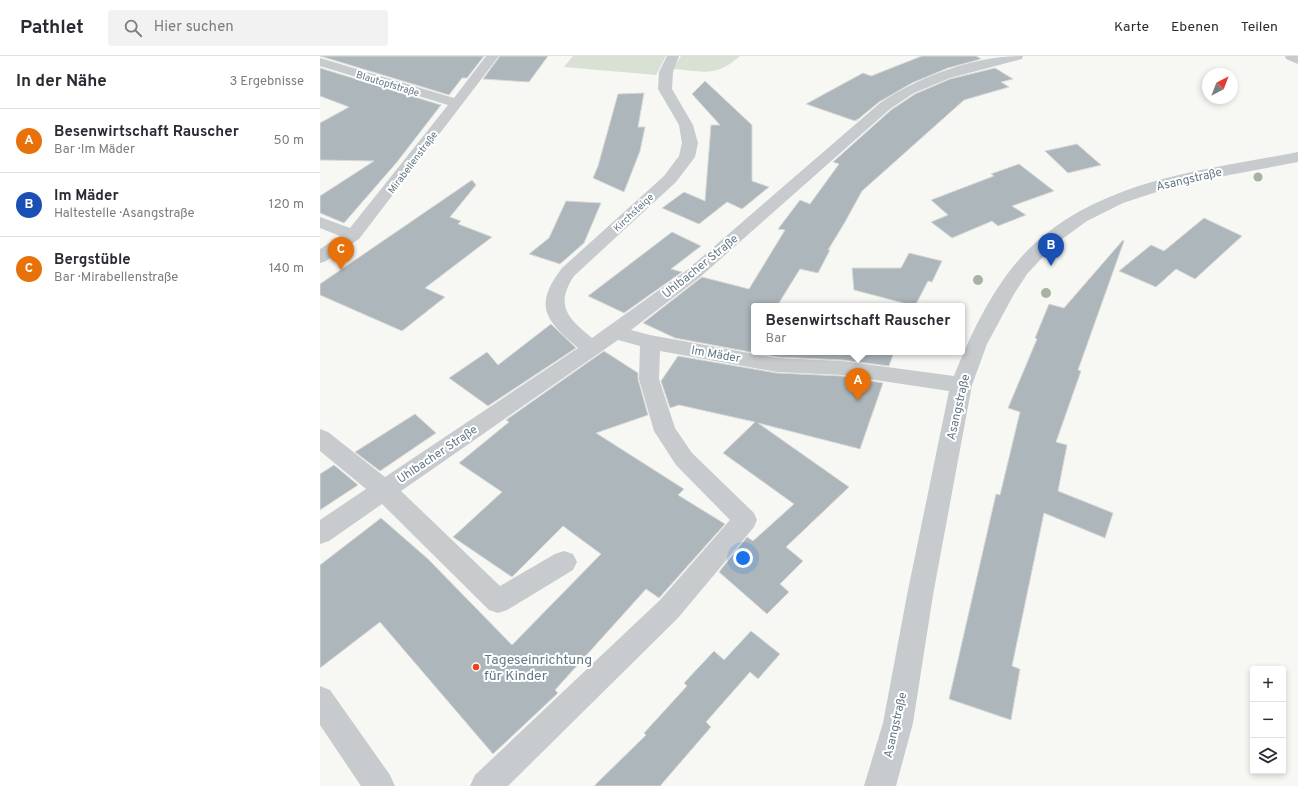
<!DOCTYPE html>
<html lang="de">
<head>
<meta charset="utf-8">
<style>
  :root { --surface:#fff; --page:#f2f2f3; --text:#2b2b33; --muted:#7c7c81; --line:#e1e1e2; --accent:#f0411b }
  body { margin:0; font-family:Overpass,sans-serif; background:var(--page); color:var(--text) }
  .controls { position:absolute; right:12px; bottom:12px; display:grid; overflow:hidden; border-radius:4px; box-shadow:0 2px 6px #0003 }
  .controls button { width:36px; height:36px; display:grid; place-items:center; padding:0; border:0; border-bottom:1px solid var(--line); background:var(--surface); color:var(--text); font:20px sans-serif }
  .compass { position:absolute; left:882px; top:12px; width:36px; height:36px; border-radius:50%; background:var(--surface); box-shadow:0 2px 6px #0003; rotate:42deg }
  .you { position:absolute; left:423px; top:502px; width:14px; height:14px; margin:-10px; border:3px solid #fff; border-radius:50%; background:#1a73e8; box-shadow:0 0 0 6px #1a73e833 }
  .badge { display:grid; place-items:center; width:26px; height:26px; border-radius:50%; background:var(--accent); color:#fff; font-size:13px; font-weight:700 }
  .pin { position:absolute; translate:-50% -33px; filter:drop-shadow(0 1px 2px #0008) }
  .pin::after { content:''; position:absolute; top:21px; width:14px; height:12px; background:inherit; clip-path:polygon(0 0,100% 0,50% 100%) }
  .popup { position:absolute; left:431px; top:247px; width:214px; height:52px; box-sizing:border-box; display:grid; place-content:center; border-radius:4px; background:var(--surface); filter:drop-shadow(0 1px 3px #0005); font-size:13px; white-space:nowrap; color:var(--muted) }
  .popup b { font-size:15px; color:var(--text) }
  .popup::after { content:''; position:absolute; left:50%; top:100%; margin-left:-8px; border:8px solid transparent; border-top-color:var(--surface) }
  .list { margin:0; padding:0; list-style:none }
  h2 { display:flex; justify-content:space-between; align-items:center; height:52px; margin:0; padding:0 16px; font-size:17px }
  h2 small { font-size:13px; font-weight:400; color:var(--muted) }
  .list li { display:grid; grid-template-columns:26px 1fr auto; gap:12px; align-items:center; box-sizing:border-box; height:64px; padding:0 16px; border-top:1px solid var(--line) }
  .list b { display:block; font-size:15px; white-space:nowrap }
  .list p { margin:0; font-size:13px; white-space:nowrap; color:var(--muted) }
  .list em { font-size:13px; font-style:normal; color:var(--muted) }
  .icon { flex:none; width:22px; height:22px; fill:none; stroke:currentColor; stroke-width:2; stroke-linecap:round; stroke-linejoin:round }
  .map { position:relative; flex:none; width:978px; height:730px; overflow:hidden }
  header { display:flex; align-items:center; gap:24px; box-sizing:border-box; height:56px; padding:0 20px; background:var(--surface); border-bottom:1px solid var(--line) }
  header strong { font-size:19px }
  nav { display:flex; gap:22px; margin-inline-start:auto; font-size:14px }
  .search { width:280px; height:36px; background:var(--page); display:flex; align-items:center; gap:10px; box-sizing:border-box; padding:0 14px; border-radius:4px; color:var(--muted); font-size:15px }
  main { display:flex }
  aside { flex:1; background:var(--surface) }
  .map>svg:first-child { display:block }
  .green { fill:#d9e0d4 }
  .building { fill:#adb6bb; stroke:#d9d9d6 }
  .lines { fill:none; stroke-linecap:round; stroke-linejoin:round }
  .minor { fill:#c7cbce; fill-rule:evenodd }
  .tree { fill:#a7b2a2 }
  .poi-dot { fill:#f0411b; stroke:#fff; stroke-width:1.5 }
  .labels { text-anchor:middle; stroke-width:4; stroke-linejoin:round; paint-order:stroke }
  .far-street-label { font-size:10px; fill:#647987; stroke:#fff }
  .street-label { font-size:12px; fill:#647987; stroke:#fff }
  .near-poi-label { font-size:14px; fill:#647987; stroke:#fff; text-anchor:start }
</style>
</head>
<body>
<header>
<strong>Pathlet</strong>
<div class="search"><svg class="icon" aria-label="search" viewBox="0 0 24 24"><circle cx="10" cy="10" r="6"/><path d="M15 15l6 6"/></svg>Hier suchen</div>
<nav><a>Karte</a><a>Ebenen</a><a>Teilen</a></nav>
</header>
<main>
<aside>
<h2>In der Nähe<small>3 Ergebnisse</small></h2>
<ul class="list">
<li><span class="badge" style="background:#e8710a">A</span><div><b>Besenwirtschaft Rauscher</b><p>Bar · Im Mäder</p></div><em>50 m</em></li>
<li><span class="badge" style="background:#1a4fb4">B</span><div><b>Im Mäder</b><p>Haltestelle · Asangstraße</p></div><em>120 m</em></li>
<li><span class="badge" style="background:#e8710a">C</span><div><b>Bergstüble</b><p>Bar · Mirabellenstraße</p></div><em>140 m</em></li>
</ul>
</aside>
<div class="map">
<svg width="978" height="730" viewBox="0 0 978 730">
  <rect width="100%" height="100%" fill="#f7f7f4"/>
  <path class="green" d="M 253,0 L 346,0 L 336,19 L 244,11 Z
    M 361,0 L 420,0 C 395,22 384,15 353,13 Z"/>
  <path class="building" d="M 0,0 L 164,0 L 147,22 L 142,22 L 129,39 Z
    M 180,0 L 228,0 L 209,26 L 163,23 Z
    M 602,0 L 656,0 L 661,3 L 628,12 L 592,27 L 559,46 L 536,65 L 537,63 L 535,65 L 486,48 L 543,17 L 551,20 Z
    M 0,12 L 121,49 L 77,106 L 24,167 L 0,157 L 0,140 L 54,105 L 0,104 L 0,67 L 29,51 L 0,40 Z
    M 675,12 L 693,23 L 681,26 L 689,31 L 644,44 L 542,135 L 525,166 L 508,194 L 510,194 L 498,217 L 480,213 L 457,250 L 434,250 L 434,296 L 574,296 L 569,310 L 522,304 L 457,301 L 355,282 L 323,267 L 382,221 L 429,233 L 465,174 L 458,173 L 480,144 L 490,148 L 519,108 L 513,106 L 571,54 L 595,38 L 630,23 Z
    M 385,25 L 432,69 L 432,125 L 449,131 L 422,153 L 407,146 L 379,168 L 342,152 L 364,136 L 385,145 L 391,69 L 400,69 L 372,38 Z
    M 324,37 L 318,71 L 325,71 L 320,95 L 304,136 L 273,122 L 278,110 L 298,38 Z
    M 757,88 L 781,109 L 748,117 L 725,95 Z
    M 699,108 L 734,135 L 692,150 L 706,159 L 678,170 L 672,165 L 632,182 L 611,166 L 628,159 L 611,144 L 674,120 L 671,118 Z
    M 152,124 L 156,129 L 130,161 L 141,165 L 138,168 L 172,181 L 105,232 L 125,241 L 82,275 L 0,239 L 0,228 Z
    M 246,145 L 281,147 L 264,187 L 240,208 L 209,198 L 229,182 Z
    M 884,162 L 922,180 L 875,223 L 856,213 L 836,231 L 799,215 L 831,189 L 844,195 Z
    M 352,176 L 381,190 L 351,213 L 362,216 L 304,257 L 268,240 Z
    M 803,184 L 804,185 L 758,314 L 761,315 L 736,386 L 747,389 L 738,435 L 793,457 L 785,482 L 724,457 L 692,610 L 700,613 L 691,664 L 629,643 L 676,438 L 680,439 L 700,356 L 688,352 L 717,283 L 715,282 L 729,248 L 744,252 Z
    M 589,197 L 622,205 L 612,226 L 608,225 L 595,250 L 534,234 L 532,212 L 581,212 Z
    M 231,268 L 256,292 L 168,350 L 129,322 L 167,296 L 178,309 Z
    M 284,295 L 318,317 L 318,323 L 328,359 L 276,377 L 364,433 L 358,439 L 405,468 L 339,542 L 326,533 L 235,634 L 238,637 L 173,698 L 60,566 L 0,612 L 0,509 L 61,462 L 108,503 L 192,589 L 281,498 L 243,470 L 192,521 L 133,481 L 182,436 L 139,407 L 189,366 L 186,364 Z
    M 358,300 L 457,317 L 522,320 L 563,327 L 540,393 L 438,367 L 529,431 L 466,491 L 483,505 L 460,528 L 469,536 L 447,558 L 399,516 L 427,481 L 433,485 L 474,448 L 403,397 L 435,366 L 359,349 L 350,352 L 341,325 Z
    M 95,358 L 116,377 L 60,415 L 35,396 Z
    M 14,409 L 38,429 L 0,454 L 0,418 Z
    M 431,575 L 460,598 L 438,623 L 430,616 L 386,666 L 391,671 L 340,730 L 274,730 L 326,679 L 324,677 L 367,630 L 364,627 L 394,595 L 404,604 Z"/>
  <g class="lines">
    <path class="minor" d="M 166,0 L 179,0 L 39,183 L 6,205 L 0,207 L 0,193 L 20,180 L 0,172 L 0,161 L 30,172 L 128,49 L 0,10 L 0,2 L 134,42 Z
      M 347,0 L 359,0 L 353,16 L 352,33 L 373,69 L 378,87 L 375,101 L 356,126 L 254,220 C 234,250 249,263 272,282 L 367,214 L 560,47 C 601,20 654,0 703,0 L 702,3 L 630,22 L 594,37 L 570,53 L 379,222 L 311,274 L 330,279 L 457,302 L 522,305 L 634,320 C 654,270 680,216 722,181 C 793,122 891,113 978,96 L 978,106 L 861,128 L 803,147 L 767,165 L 734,189 L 707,218 L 694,238 L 667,288 L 652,329 L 613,539 L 593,667 L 576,730 L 544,730 L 563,667 L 587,539 L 629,335 L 522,319 L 457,316 L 340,295 L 339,323 L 355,372 L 372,397 L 434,457 L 437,464 L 434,471 L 358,562 L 188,730 L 150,730 L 155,719 L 340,544 L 410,464 L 356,409 L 334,375 L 319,323 L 320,290 L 298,284 L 81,435 L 180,530 L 235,498 L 244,495 L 253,498 L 257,506 L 253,514 L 187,554 L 178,557 L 169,554 L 62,448 L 9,485 L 0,488 L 0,464 L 46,433 L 0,395 L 0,373 L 8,376 L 65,421 L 258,292 C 225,264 213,250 242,212 L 344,120 L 359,100 L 362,87 L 359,69 L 338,33 L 339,16 Z
      M 965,0 L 978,0 L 978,8 L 966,3 Z
      M 0,630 L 10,634 L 70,719 L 75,730 L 41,730 L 0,669 Z"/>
  </g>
  <g class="tree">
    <circle cx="938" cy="121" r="4.5"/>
    <circle cx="658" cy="224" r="5"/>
    <circle cx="726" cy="237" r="5"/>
  </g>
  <circle class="poi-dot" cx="156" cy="611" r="4"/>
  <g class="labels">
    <g class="far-street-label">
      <text transform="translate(68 27) rotate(17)" y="4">Blautopfstraße</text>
      <text transform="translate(92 106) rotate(-53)" y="4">Mirabellenstraße</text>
      <text transform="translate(313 156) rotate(-43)" y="4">Kirchsteige</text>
    </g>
    <g class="street-label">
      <text transform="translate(869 123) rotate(-13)" y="4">Asangstraße</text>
      <text transform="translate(380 210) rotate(-39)" y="4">Uhlbacher Straße</text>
      <text transform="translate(396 298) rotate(10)" y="4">Im Mäder</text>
      <text transform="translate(638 351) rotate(-77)" y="4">Asangstraße</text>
      <text transform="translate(117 398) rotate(-34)" y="4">Uhlbacher Straße</text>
      <text transform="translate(575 669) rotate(-77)" y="4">Asangstraße</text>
    </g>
    <g class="near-poi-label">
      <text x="164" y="608">Tageseinrichtung<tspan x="164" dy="16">für Kinder</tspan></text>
    </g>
  </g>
</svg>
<div class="controls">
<button>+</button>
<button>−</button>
<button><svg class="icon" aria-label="layers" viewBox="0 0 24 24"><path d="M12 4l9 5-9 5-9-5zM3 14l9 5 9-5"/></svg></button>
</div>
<svg class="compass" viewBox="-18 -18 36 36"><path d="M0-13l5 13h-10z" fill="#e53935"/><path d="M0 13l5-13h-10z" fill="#7c7c81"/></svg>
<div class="you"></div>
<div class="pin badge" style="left:538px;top:345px;background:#e8710a">A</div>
<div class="popup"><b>Besenwirtschaft Rauscher</b>Bar</div>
<div class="pin badge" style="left:731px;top:210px;background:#1a4fb4">B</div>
<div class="pin badge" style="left:21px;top:214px;background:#e8710a">C</div>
</div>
</main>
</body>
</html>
